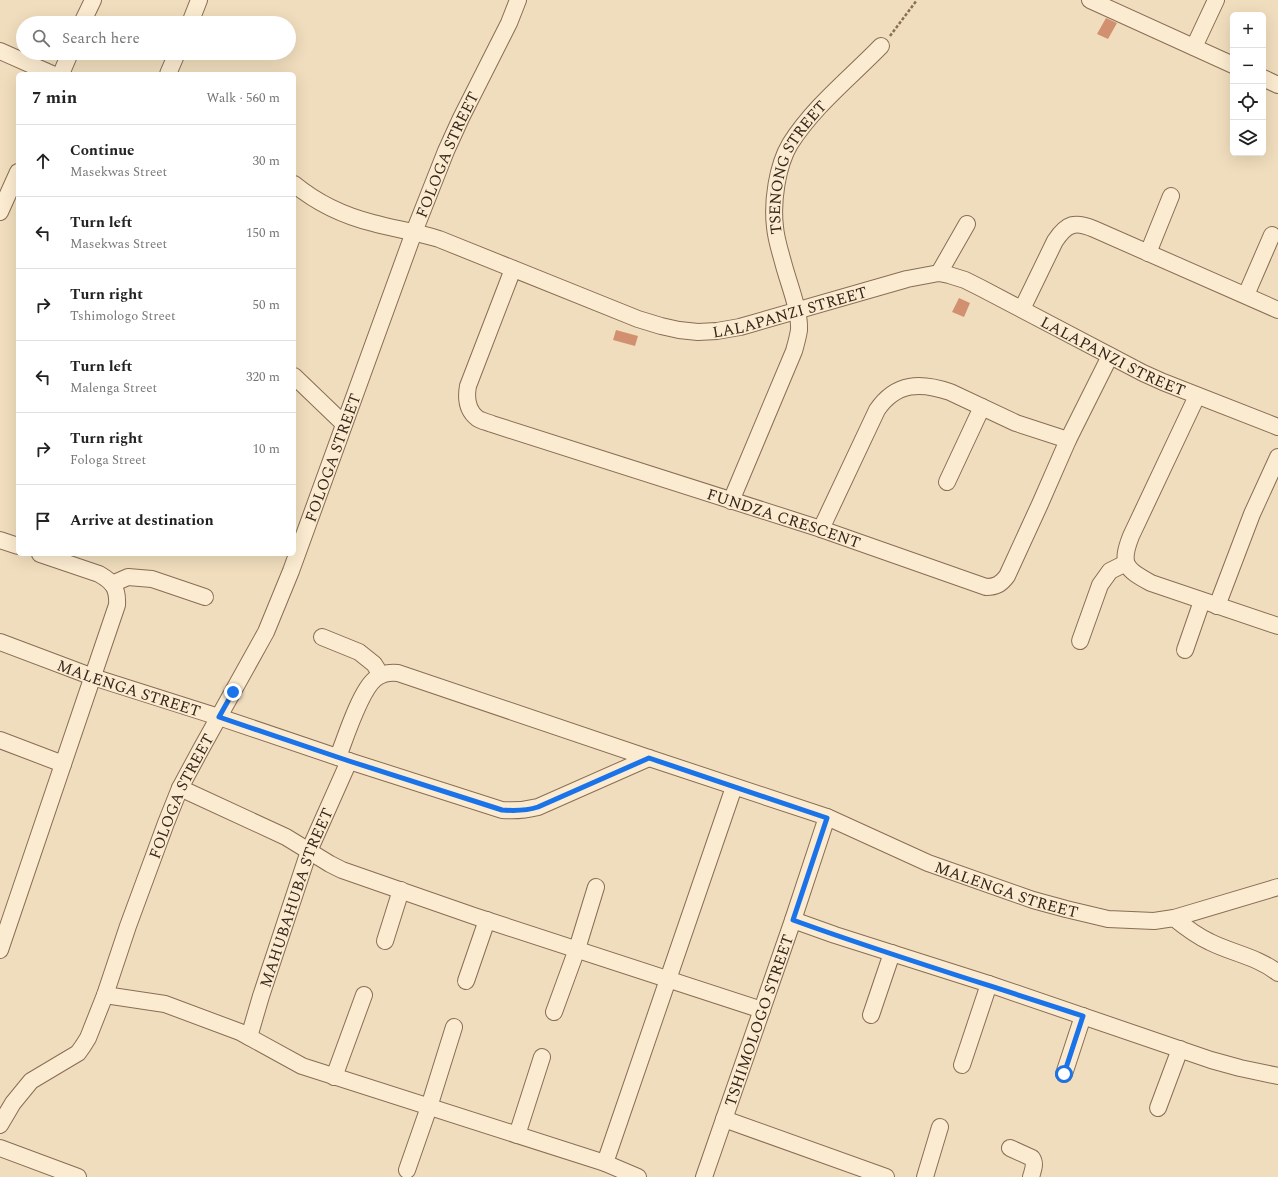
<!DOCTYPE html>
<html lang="en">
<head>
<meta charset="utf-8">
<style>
  :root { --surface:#fff; --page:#f2f2f2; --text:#222; --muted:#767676; --line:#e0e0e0 }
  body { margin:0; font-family:Spectral,serif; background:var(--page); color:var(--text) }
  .controls { position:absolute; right:12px; top:12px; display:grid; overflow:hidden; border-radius:6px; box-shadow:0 4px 16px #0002 }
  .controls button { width:36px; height:36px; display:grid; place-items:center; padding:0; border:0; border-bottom:1px solid var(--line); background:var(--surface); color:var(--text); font:20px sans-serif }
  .stop { position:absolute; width:12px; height:12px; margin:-9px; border:3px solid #1a73e8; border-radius:50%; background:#fff }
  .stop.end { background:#1a73e8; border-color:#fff; box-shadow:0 1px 4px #0008 }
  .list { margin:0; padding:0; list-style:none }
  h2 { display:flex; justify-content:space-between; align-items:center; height:52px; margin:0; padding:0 16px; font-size:17px }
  h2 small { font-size:13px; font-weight:400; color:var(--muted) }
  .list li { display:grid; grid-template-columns:26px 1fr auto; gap:12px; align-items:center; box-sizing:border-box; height:72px; padding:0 16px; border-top:1px solid var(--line) }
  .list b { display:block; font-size:15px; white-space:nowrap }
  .list p { margin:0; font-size:13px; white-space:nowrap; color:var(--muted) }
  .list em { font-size:13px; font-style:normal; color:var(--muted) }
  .icon { flex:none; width:22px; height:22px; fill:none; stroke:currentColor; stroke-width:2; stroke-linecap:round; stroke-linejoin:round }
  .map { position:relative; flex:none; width:1278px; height:1177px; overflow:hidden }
  .search { position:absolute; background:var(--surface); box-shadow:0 4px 16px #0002; left:16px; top:16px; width:280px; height:44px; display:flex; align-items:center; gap:10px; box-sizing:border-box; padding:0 14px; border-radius:22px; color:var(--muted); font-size:15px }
  .panel { position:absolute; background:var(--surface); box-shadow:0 4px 16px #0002; left:16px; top:72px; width:280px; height:484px; border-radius:6px }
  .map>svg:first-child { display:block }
  .building { fill:#d19170 }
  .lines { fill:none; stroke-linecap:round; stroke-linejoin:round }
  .street-casing { stroke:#896d55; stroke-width:18 }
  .path { stroke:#896d55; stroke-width:2.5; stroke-dasharray:3 2; stroke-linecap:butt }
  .street { stroke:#fbebd0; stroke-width:16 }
  .route { stroke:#1a73e8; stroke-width:5 }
  .labels { text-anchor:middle; stroke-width:4; stroke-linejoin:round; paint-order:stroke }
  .street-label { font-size:16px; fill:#37261b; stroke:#f7e8cd }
</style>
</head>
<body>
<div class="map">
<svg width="1278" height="1177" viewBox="0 0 1278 1177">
  <rect width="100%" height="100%" fill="#f0ddbd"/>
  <path class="building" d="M 1106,18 L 1117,23 L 1108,39 L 1097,34 Z
    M 959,298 L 970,303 L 964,317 L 952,312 Z
    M 616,330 L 638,336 L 635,346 L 613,340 Z"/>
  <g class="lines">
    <g class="street-casing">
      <g id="street">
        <path d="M 1090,0 L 1233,65"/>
        <path d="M 82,23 L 93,0"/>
        <path d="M 190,23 L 199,0"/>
        <path d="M 1194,47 L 1216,0"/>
        <path d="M 0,51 L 52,74"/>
        <path d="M 61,74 L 70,53"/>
        <path d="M 168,74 L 177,53"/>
        <path d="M 1263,78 L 1278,85"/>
        <path id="s1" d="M 294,184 C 317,203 345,216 373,223 C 395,229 417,232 439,239 L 638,319 L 661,326 L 679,330 L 698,332 L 717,331 L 740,327 L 907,279 L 939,273 L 949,275 L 965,280 L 981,288 L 1143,373 L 1163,382 L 1278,427"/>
        <path d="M 0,212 L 18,172"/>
        <path d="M 1148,253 L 1171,196"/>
        <path id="s2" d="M 513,269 L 468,386 C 466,397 467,410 477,418 C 481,421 487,422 492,424 L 821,529 L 986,587 C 996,587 1001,584 1007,576 L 1040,504 L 1068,440 L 1110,356"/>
        <path d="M 939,273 L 967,224"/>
        <path d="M 1246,295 L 1272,235"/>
        <path d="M 1022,309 L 1055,241 C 1067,223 1075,221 1094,229 L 1278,310"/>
        <path d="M 294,376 L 344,424"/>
        <path d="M 1197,396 L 1131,536 C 1120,564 1125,569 1151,583 L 1278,626"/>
        <path d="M 947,482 L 982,407"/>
        <path id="s3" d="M 731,501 L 794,351 C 796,344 798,337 799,330 C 800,310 788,282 783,262 C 780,251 776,239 775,227 C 772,202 777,166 790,144 C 814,106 850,78 881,46"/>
        <path d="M 821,529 L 877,410 C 896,382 921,382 950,392 L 1016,423 L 1068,440"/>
        <path d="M 0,540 L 18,546"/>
        <path d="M 112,584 L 128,577 L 152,579 L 205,597"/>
        <path d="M 1217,606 L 1252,514 L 1278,457"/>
        <path d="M 322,637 L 359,652 L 374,664 L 381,675"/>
        <path d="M 1080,641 L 1100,585 L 1110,571 L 1126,563"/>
        <path id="s4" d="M 0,642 L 93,677 L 219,717 L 349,761 L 502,810 C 515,811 526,810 538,807 L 649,758"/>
        <path d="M 1185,650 L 1202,601"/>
        <path d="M 0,740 L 63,764"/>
        <path id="s5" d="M 338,757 C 345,739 360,691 375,679 C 382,673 389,672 398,673 L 649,758 L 827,817 L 928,863 L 1033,900 L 1066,909 L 1108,919 L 1154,921 L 1174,918 C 1185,927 1197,936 1210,942 C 1232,953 1258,957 1278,973"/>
        <path d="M 180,788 L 286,837 L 330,864 L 342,870 L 474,916 L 762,1010"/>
        <path d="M 1174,918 L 1278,887"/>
        <path d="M 793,920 L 835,935 L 989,984 L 1211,1060 L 1240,1068 L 1278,1076"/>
        <path d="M 385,941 L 401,890"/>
        <path d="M 0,950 L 117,605 C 118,588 113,582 99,574 L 40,554"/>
        <path d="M 466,981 L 487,920"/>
        <path d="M 105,995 L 165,1004 L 240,1032 L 302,1066 L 605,1163 L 638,1177"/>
        <path d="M 554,1012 L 577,949 L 596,887"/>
        <path d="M 871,1015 L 892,953"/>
        <path id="s6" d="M 249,1037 L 261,996 L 309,851 L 349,761"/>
        <path d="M 962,1065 L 989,984"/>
        <path d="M 1064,1074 L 1083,1016"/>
        <path d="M 334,1077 L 364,995"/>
        <path d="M 1158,1108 L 1180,1049"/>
        <path d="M 724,1119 L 886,1177"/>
        <path id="s7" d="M 0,1125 L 13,1103 L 31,1081 L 78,1053 L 83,1046 L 88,1038 L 105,995 L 128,926 L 166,823 L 180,788 L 201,749 L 266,632 L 291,571 L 414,232 L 446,151 L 461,118 L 509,23 L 518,0"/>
        <path d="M 517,1135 L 542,1057"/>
        <path d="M 0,1148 L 78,1177"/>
        <path d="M 1010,1148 L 1032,1158 C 1036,1164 1033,1170 1031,1177"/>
        <path d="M 605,1163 L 734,787"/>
        <path d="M 407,1170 L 429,1107 L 454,1027"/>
        <path id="s8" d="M 704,1177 L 793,920 L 827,817"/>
        <path d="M 925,1177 L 940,1127"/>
      </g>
    </g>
    <path class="path" d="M 890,36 L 917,0"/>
    <use href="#street" class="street"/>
  </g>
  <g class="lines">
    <path class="route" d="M 233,692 L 219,717 L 349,761 L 502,810 C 515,811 526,811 538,807 L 649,758 L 827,818 L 793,920 C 889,955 986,984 1083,1016 L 1064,1074"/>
  </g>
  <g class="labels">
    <g class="street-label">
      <text dy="6" stroke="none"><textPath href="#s7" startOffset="1082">FOLOGA STREET</textPath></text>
      <text dy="6" stroke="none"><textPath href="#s3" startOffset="356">TSENONG STREET</textPath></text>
      <text dy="6" stroke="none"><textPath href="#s1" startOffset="527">LALAPANZI STREET</textPath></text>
      <text dy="6" stroke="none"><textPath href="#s1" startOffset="875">LALAPANZI STREET</textPath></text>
      <text dy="6" stroke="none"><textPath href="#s7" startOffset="758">FOLOGA STREET</textPath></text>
      <text dy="6" stroke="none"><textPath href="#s2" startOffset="483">FUNDZA CRESCENT</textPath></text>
      <text dy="6" stroke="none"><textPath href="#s4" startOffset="137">MALENGA STREET</textPath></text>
      <text dy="6" stroke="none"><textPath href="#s7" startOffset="386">FOLOGA STREET</textPath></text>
      <text dy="6" stroke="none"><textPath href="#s5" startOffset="758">MALENGA STREET</textPath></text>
      <text dy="6" stroke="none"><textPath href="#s6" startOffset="147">MAHUBAHUBA STREET</textPath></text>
      <text dy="6" stroke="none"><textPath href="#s8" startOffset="166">TSHIMOLOGO STREET</textPath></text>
    </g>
  </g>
</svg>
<div class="controls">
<button>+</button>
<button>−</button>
<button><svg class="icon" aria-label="locate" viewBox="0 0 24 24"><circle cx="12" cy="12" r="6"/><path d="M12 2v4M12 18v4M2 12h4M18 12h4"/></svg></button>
<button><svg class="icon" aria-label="layers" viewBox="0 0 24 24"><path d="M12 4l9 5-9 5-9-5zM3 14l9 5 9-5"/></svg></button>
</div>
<div class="stop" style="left:1064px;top:1074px"></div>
<div class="stop end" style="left:233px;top:692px"></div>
<div class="search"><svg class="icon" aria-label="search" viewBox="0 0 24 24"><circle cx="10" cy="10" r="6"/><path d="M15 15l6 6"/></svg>Search here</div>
<section class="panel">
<h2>7 min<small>Walk · 560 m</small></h2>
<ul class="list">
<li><svg class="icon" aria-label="ahead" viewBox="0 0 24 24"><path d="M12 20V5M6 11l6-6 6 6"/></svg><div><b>Continue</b><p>Masekwas Street</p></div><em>30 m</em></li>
<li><svg class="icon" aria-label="left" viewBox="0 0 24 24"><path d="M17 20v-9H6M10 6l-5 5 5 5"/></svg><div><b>Turn left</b><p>Masekwas Street</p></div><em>150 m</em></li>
<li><svg class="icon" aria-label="right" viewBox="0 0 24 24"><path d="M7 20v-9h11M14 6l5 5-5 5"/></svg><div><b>Turn right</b><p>Tshimologo Street</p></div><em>50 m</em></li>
<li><svg class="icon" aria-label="left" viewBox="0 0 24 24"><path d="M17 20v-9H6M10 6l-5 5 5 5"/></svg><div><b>Turn left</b><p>Malenga Street</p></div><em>320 m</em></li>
<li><svg class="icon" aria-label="right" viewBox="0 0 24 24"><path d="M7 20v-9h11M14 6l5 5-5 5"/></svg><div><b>Turn right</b><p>Fologa Street</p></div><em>10 m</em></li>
<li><svg class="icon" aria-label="arrive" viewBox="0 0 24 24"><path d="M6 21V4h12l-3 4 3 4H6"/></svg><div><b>Arrive at destination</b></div></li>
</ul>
</section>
</div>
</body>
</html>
